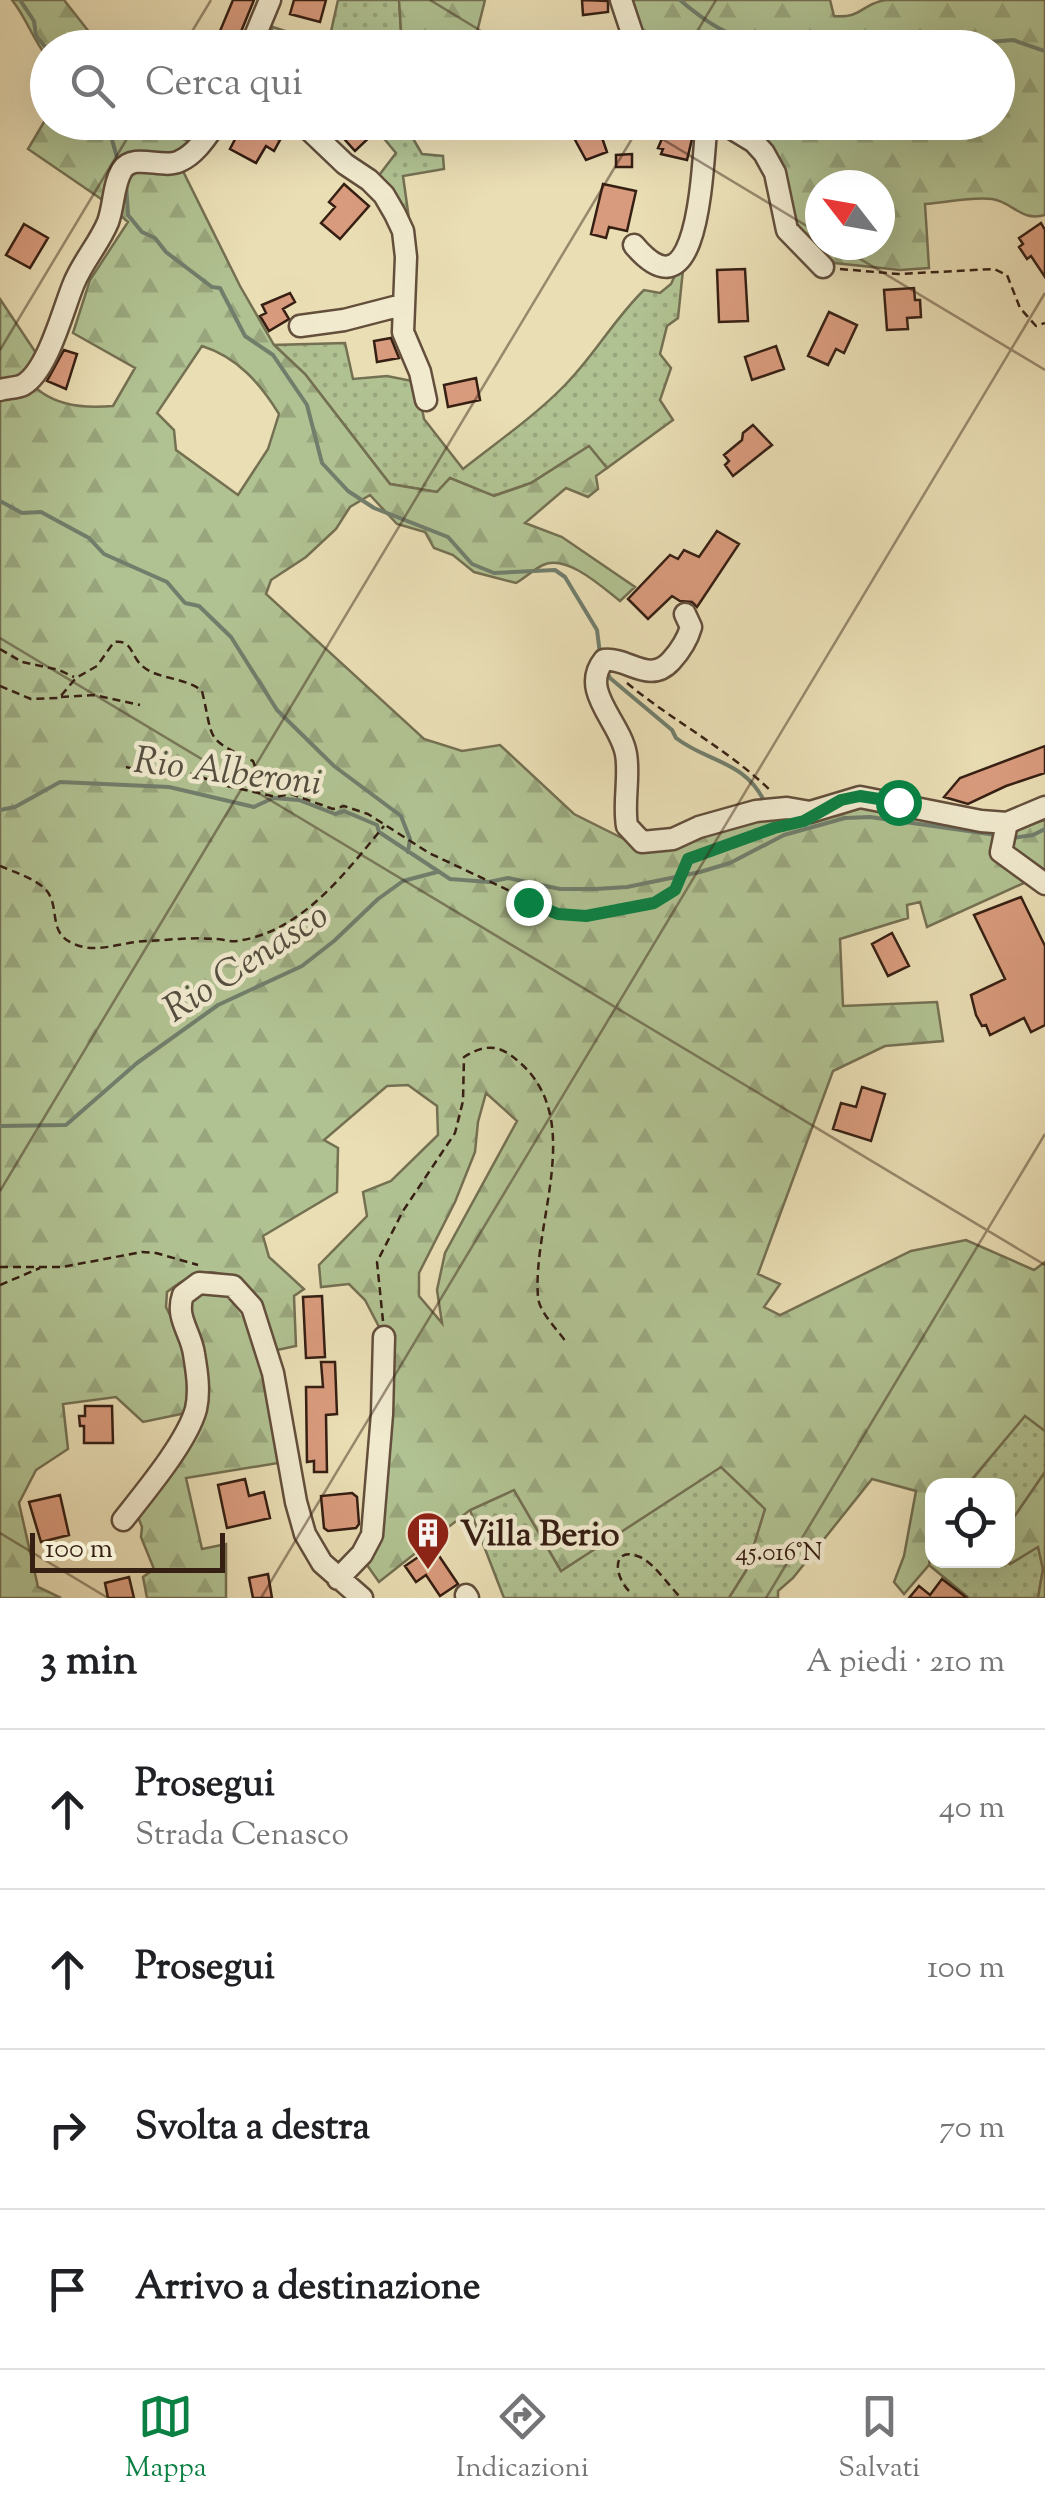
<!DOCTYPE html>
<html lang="it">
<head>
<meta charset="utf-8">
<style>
  :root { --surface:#fff; --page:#f6f6f6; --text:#202124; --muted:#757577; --line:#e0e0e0; --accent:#0b8043 }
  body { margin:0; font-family:"Sorts Mill Goudy",serif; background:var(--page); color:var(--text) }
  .controls { position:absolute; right:30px; bottom:30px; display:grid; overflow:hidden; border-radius:20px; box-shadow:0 10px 40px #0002 }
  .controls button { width:90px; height:90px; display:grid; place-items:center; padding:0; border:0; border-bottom:2px solid var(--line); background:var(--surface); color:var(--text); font:50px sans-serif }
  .compass { position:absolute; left:805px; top:170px; width:90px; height:90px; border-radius:50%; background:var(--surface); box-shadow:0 10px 40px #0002; rotate:301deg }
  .scale { position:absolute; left:30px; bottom:25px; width:195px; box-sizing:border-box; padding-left:10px; border:5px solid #361f13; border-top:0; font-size:28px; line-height:35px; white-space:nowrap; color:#361f13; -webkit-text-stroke:8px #f1eacf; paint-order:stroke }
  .stop { position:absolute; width:30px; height:30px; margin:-22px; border:8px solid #0b8043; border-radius:50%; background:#fff }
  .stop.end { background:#0b8043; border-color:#fff; box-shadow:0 2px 10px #0008 }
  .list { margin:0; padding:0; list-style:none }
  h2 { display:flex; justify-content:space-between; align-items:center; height:130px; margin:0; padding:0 40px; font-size:42px }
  h2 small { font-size:32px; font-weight:400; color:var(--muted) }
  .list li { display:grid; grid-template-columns:65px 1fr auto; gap:30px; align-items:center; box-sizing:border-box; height:160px; padding:0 40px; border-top:2px solid var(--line) }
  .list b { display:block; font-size:38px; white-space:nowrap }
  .list p { margin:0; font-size:32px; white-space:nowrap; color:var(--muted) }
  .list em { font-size:32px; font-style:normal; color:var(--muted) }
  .icon { flex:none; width:55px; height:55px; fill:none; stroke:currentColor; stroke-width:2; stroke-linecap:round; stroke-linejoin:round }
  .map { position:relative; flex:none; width:1045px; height:1598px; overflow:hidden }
  .search { position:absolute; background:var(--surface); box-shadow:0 10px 40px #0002; left:30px; right:30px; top:30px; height:110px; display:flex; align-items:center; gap:25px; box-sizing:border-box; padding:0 35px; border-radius:55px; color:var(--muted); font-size:38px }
  .sheet { height:770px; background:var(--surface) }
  nav { display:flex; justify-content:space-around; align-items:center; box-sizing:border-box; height:140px; border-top:2px solid var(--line); background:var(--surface); font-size:28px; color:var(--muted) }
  nav a { display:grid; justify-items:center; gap:5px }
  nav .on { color:var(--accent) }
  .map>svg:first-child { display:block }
  .grass { fill:url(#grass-dots); stroke:#747052; stroke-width:2.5 }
  .forest { fill:url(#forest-firs); stroke:#747052; stroke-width:2.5; fill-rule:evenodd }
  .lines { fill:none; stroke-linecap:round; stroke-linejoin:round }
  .stream { stroke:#717e6c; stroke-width:4 }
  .building { fill:#d99b7d; stroke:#361f13; stroke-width:2.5 }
  .minor-casing { stroke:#634f3c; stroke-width:25 }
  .path { stroke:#361f13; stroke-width:2.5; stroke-dasharray:8 5; stroke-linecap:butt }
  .minor { stroke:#f1eacf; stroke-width:20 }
  .route { stroke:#0b8043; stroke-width:12 }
  .ticks { fill:none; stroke:#361f13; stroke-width:2.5; stroke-opacity:0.45 }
  .labels { text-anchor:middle; stroke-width:9; stroke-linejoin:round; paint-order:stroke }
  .poi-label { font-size:35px; font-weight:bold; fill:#361f13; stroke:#f1eacf; text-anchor:start }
  .water-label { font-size:38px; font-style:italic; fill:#544e40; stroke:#f1eacf }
  .ticks-label { font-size:25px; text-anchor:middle; fill:#361f13; stroke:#f1eacf; stroke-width:9; stroke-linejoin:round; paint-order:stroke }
</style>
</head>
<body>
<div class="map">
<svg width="1045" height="1598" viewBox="0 0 1045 1598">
  <defs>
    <pattern id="grass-dots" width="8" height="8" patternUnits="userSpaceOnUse" patternTransform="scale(2.5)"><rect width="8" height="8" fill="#b1c292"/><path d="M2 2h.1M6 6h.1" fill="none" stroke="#99a67d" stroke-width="1.8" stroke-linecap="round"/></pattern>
    <pattern id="forest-firs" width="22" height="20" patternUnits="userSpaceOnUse" patternTransform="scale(2.5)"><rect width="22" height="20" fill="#b1c292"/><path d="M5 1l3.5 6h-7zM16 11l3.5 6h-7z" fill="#99a67d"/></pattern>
  </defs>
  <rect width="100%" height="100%" fill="#eadeb5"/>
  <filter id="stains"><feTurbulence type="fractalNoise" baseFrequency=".002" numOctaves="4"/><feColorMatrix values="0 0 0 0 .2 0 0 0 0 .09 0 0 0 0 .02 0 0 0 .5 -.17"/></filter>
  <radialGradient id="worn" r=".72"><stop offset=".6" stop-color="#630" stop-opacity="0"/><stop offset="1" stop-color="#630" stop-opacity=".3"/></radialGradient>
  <path class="grass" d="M 338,0 L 399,0 L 402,47 L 263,48 L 273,27 L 328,45 Z
    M 371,123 L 404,123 L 422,154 L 443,156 L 444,169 L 403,176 L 410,226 L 398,199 L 377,178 L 396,153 Z
    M 678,269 L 683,270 L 678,318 L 667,326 L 660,354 L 671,368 L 660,400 L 673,420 L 607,468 L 588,447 L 531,483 L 493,496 L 450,478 L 437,492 L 390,484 L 305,374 L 274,345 L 345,343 L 353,379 L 387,376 L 417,382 L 424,419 L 463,469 C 497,442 535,416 565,385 C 594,356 614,319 644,290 L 660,293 L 671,284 Z
    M 1025,1415 L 1045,1431 L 1045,1472 L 1008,1526 L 1008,1486 L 967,1486 Z
    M 721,1466 L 766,1508 L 746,1571 L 729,1598 L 504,1598 L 470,1510 L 514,1490 L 561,1571 Z
    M 932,1544 L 932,1560 L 1007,1560 L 1010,1564 L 1038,1546 L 1043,1569 L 1038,1598 L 969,1598 L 929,1565 Z"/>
  <path class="forest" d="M 12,0 L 64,0 L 101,47 L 48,48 L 47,57 C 32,38 27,19 12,0 Z
    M 399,0 L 485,0 L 477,32 L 484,47 L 402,47 Z
    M 628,0 L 830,0 L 834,16 C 862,19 862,3 886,0 L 1045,0 L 1045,215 C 1021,222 1013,202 992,199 C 972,196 946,203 925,204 L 929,268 L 900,270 L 825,262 L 798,228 L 781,168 L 766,142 L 745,123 L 998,122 L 998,48 L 644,47 ZM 820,185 L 880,185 L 880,245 L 820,245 Z
    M 47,117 L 48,122 L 155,123 L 164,131 L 195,144 L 177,159 L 240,286 L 274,345 L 305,374 L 390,484 L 437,492 L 450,478 L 494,496 L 531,483 L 589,446 L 607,468 L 596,476 L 598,489 L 588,497 L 566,488 L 525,523 L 562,537 L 635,587 L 620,601 C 602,587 567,554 543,565 C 534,569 525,578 516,583 L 474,572 L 453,555 L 434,548 L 425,532 L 397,524 L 370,495 L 350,507 L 336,529 L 306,557 L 271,580 L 266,594 L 424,739 L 462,751 L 500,745 L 574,814 L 636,845 L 699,830 L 864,803 L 998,831 L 1035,878 L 927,927 L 920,902 L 907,905 L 908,918 L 840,939 L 843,1006 L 937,1002 L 943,1041 L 885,1046 L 833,1071 L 758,1274 L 780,1284 L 764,1307 L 780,1315 L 911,1251 L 966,1240 L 1034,1270 L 1045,1262 L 1045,1431 L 1025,1416 L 967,1485 L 932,1486 L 932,1544 L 929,1565 L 904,1594 L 894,1582 L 904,1556 L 916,1491 L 872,1479 L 793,1578 L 778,1591 L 778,1598 L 729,1598 L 746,1571 L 765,1509 L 721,1467 L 561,1571 L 514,1490 L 470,1510 L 379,1582 L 367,1565 L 381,1518 L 391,1350 L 365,1300 L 349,1284 L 321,1287 L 319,1265 L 367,1216 L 363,1192 L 391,1181 L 438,1135 L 437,1106 L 408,1085 L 387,1086 L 324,1140 L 338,1148 L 337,1192 L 263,1236 L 269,1257 L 304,1289 L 294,1296 L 296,1346 L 272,1351 C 247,1300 232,1240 167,1292 L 166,1307 L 185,1346 L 191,1412 L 143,1422 L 116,1397 L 63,1404 L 68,1449 L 36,1470 L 19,1503 L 38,1587 L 61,1598 L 0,1598 L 0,299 L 40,359 L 25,376 C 46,405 80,409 113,406 L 135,368 L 73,333 L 90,280 L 128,222 L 107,203 L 28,149 ZM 202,346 C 237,357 260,383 279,414 L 268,449 L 238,495 L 176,450 L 174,430 L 157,413 ZM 486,1093 L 517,1121 L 445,1253 L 437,1290 L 442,1323 L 419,1296 L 419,1273 L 455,1202 L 475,1152 L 478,1122 Z
    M 1045,820 L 1045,870 L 1037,873 L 1012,857 L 1011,830 Z
    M 199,1287 L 231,1289 L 261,1336 L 278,1463 L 186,1478 L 202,1549 L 226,1544 L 226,1598 L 147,1598 L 143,1577 L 154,1569 L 141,1537 L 142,1527 L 136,1512 L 198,1415 L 183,1312 Z
    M 1045,1472 L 1045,1598 L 1038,1598 L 1043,1569 L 1038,1547 L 1010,1564 L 1007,1561 L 1008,1526 Z"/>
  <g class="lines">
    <path class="stream" d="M 20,0 L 34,21 L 36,36 L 48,50
      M 680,0 C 721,35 735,38 787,48
      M 806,48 L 818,48
      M 917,48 L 1013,40 L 1045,51
      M 107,122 L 118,161
      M 126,184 L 128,215 L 142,232 L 155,238 L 166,252 L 212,287 L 220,288 L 245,336 L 273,355 L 307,405 L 322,463 L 348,491 L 374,508 L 448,537 L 472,564 L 494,573 L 555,570 L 565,577 L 597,630 L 600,654
      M 0,501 L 22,513 L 41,512 L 89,538 L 104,554 L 167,582 L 185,603 L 199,606 L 231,637 L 277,710 L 334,766 L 401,816 L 410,839 L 408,852
      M 606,670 L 610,678 L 672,730 L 676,738 C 707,762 745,761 764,801
      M 0,810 L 15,807 L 60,782 L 169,787 L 254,807 L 273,798 L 299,800 L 335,814 L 344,811 L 377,825 L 379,832 L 450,879 L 489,882 L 508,878 L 560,889 L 595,889 L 627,887 L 700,872 L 730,863 L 784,835 L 845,818 L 870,817 L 996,835
      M 1013,838 L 1033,835 L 1045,829
      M 0,1126 L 66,1125 L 137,1063 L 218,1005 L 302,966 L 334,941 L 378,899 L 403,881 L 437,872"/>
  </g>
  <path class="building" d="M 233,0 L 254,0 L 238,39 L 220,31 Z
    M 294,0 L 326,0 L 320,22 L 290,14 Z
    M 582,0 L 608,1 L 608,12 L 583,15 Z
    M 244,122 L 278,122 L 271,136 L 280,140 L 274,151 L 266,146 L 256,163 L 230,149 Z
    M 329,122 L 362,122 L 373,134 L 355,151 Z
    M 572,122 L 623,122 L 623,123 L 600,132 L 607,152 L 586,160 L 574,138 L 577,136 Z
    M 666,129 L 692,139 L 687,160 L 661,154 L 663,149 L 658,148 Z
    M 632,154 L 632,167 L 616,167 L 616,155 Z
    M 344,184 L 369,206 L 340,239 L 321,223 L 335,207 L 329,202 Z
    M 603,184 L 636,191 L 627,231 L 609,227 L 606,238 L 591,234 Z
    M 1041,223 L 1045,230 L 1045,277 L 1031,256 L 1027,259 L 1019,247 L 1023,244 L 1019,238 Z
    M 24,224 L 48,238 L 30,268 L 6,255 Z
    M 745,269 L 748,321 L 719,322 L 717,270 Z
    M 914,288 L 915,300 L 920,300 L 921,317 L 907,318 L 908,329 L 887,330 L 884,290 Z
    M 290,293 L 295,302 L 283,309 L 289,319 L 269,331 L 260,316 L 266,313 L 262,305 Z
    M 829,312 L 857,325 L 844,353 L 836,349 L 828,365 L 808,356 Z
    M 391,338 L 399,358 L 377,362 L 374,341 Z
    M 776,346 L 784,369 L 752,380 L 745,357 Z
    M 64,350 L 77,354 L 66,389 L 47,381 Z
    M 476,378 L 480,400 L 448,407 L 444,385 Z
    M 753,425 L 772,445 L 733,476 L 725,465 L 729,461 L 724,455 L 742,440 L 743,433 Z
    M 717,531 L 739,544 L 697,607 L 692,602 L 680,601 L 672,596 L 648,619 L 628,599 L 670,555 L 678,559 L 684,550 L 699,557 Z
    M 1045,746 L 1045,773 L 1006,786 L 968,804 L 944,797 L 960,778 Z
    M 1021,897 L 1045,946 L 1045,1025 L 1031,1032 L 1024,1018 L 990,1035 L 986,1025 L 982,1026 L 976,1015 L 971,995 L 1005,979 L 974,915 Z
    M 892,933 L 909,966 L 888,976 L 872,944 Z
    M 862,1087 L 885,1094 L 871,1141 L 833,1129 L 841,1103 L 856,1107 Z
    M 322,1296 L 325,1357 L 306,1358 L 303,1297 Z
    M 321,1362 L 335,1362 L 337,1414 L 326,1415 L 327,1472 L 314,1472 L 314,1461 L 307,1462 L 306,1387 L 323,1387 Z
    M 85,1406 L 112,1406 L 113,1443 L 84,1443 L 84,1426 L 80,1426 L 79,1416 L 85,1416 Z
    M 245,1479 L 249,1496 L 264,1492 L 270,1518 L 227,1528 L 218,1485 Z
    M 352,1493 L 357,1497 L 359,1524 L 356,1528 L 328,1531 L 324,1528 L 321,1496 Z
    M 60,1495 L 69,1535 L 41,1542 L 29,1502 Z
    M 433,1547 L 458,1584 L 440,1596 L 426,1575 L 416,1582 L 405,1566 Z
    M 268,1574 L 272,1598 L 253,1598 L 249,1578 Z
    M 129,1577 L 134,1598 L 108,1598 L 105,1583 Z
    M 942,1579 L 967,1598 L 909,1598 L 919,1586 L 930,1595 Z"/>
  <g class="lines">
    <g class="minor-casing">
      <path id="minor" d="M 621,0 L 637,48
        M 250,48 L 270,0
        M 301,122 L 345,164 L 369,180 L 384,195 L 395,214 L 403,231 L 406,257 L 403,332 L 420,372 L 426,400
        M 721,122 L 754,142 L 764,153 L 775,173 L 787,230 L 823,267
        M 634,245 C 702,326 702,156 707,122
        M 300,326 L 344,320 L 402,305
        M 0,390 C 6,388 17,388 23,385 C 48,371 63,309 74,283 C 83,261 99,244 108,222 C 114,206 113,185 122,170 C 134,152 163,170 180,161 C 196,154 207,136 217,122
        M 685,614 L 691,627 C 687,641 681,650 671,661 C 649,685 628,657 604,660 C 579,691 620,721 626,754 C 630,777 623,802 627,826 L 642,842 L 673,839 L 699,827 L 756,811 L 787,808 L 810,812 L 860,797 L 981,821 L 1007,823 L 1045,807
        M 1007,823 L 1001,852 L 1045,884
        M 123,1520 C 145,1492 187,1442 196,1409 C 200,1391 197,1372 194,1354 C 191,1332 175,1318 183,1295 L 199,1283 L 233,1286 L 252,1307 L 273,1373 L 296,1502 L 305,1534 L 322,1563 L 362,1598
        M 338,1579 L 362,1554 L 372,1535 L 382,1414 L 384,1337
        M 466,1595 L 468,1598"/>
    </g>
    <path class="path" d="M 840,269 L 899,274 L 994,269 L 1007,275 L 1020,308 L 1036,326 L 1045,323
      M 0,649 L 22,662 L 59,670 L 74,677
      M 627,683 C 674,722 728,749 772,792
      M 0,686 L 31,699 L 59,698 L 76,678 L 97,666 L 114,642 C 129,640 130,649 137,660 C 151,681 183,675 202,691 C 214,741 204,738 253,761 L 264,791
      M 61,697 L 94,695 L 140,705
      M 126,767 L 155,774 L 193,774 L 223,785 L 276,797 L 291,794 L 333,809 L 344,806 L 368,814 L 429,853 L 559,914 L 587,916 L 654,903 L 675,889 L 689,859 L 779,826
      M 0,866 C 14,872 37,879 47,891 C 60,908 48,932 72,943 C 95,955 121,942 146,941 C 168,940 193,937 215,939 C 222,939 230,942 237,941 C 302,932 345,873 384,826
      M 0,1267 L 62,1267 L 142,1252 L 156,1253 L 198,1265
      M 0,1285 L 40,1268
      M 383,1321 L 377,1262 L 403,1211 L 455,1133 L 463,1101 L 464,1057 C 485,1044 499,1044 518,1061 C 587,1119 532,1222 538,1297 C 539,1312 557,1329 566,1342
      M 629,1591 C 614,1576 611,1545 640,1557 C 655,1564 669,1586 681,1598"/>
    <use href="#minor" class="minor"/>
  </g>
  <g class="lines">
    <path class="route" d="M 528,902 L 558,914 L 586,916 L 654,903 L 675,890 L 688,859 L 774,828 L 804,821 L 841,800 L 860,796 L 898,802"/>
  </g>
  <path class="ticks" d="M 430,0 L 509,48M 182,48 L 211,0M 687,48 L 716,0M 634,122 L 820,234M 837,245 L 1045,370M 0,350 L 137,122M 0,638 L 1045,1265M 0,1191 L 642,122M 0,1533 L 108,1598M 261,1598 L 1045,293M 766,1598 L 1045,1134"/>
  <defs>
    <g id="building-pin" transform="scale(2.25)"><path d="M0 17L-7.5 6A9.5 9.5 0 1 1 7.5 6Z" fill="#8f2418" stroke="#f1eacf"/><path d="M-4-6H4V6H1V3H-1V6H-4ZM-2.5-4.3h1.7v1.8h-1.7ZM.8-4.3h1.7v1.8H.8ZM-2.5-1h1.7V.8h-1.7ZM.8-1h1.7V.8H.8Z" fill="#fff"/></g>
  </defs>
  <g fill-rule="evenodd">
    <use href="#building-pin" x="428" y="1533"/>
  </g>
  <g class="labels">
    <g class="poi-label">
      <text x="460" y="1545">Villa Berio</text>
    </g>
    <g class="water-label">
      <text transform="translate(228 770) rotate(7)" y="13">Rio Alberoni</text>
      <text transform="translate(245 961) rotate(-33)" y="13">Rio Cenasco</text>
    </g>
  </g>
  <g class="ticks-label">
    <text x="779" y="1560">45.016°N</text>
  </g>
  <rect width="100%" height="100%" filter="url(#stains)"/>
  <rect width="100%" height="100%" fill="url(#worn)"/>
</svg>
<div class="controls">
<button><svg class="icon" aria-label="locate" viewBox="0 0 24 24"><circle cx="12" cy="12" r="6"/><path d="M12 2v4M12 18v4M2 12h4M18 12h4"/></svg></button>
</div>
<svg class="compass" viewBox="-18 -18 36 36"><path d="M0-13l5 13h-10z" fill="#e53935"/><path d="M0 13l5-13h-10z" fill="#757577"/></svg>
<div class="scale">100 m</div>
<div class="stop" style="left:898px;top:802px"></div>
<div class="stop end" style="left:528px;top:902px"></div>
<div class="search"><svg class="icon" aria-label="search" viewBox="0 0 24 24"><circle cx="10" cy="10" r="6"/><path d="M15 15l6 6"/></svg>Cerca qui</div>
</div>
<section class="sheet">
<h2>3 min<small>A piedi · 210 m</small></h2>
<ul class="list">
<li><svg class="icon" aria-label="ahead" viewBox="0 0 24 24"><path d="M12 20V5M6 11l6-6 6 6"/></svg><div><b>Prosegui</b><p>Strada Cenasco</p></div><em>40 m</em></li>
<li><svg class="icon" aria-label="ahead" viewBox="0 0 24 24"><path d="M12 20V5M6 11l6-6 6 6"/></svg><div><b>Prosegui</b></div><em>100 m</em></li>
<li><svg class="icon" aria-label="right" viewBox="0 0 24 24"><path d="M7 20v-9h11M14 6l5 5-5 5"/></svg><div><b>Svolta a destra</b></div><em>70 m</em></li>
<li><svg class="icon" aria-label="arrive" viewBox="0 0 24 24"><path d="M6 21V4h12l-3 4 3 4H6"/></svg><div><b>Arrivo a destinazione</b></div></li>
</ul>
</section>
<nav>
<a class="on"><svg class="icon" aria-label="map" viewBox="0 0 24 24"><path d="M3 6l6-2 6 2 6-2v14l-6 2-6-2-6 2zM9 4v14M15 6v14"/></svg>Mappa</a>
<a><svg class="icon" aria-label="directions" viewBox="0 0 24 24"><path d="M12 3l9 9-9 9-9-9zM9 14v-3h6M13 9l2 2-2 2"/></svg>Indicazioni</a>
<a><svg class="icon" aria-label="saved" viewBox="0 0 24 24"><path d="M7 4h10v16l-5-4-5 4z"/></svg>Salvati</a>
</nav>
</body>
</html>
